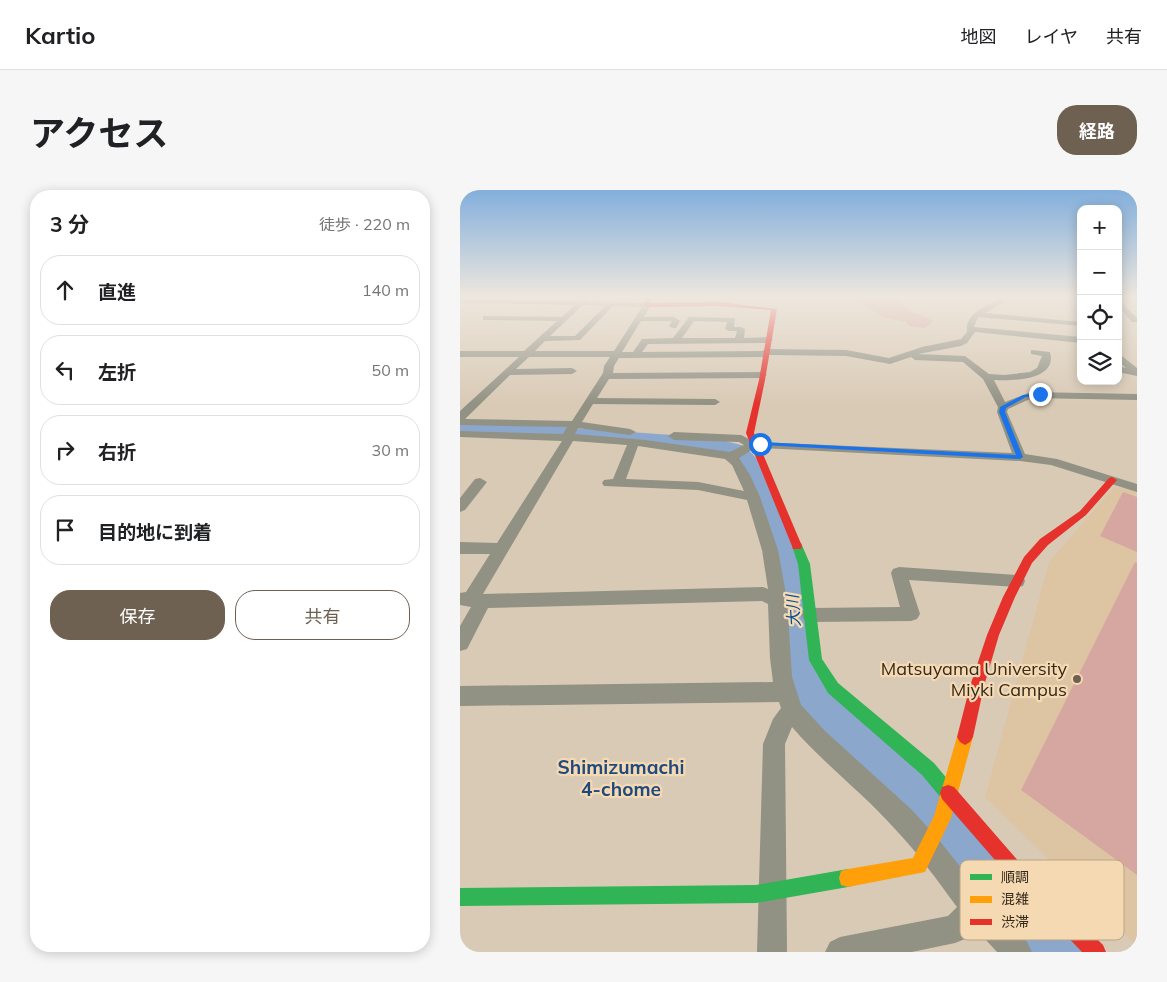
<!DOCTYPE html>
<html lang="ja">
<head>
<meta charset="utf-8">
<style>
  :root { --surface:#fff; --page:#f6f6f6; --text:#202124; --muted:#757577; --line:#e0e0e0; --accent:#6e6151 }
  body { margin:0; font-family:Mulish,"Noto Sans JP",sans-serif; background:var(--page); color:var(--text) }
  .controls { position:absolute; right:15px; top:15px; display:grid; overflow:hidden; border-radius:10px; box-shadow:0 2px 12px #0003 }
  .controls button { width:45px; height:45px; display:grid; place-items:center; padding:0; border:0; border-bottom:1px solid var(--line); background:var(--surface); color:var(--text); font:25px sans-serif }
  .stop { position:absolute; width:15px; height:15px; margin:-11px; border:4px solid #1a73e8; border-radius:50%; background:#fff }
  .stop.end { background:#1a73e8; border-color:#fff; box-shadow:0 1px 5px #0008 }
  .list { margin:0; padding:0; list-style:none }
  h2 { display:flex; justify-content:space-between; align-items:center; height:65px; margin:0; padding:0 20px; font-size:21px }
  h2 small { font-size:16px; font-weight:400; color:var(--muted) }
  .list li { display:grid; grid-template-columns:32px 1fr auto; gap:15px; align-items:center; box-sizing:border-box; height:70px; margin:0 10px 10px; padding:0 10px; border:1px solid var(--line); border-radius:20px }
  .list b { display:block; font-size:19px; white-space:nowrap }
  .list em { font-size:16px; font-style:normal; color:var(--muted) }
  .actions { display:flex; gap:10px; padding:15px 20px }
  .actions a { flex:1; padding:11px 0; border:1px solid var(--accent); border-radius:20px; text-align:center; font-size:18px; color:var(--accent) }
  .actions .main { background:var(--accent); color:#fff }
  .icon { flex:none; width:28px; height:28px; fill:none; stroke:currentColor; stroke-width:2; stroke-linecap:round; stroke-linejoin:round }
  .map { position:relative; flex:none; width:677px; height:762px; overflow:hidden; border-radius:20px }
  header { display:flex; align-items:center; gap:30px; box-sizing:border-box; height:70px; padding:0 25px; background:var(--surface); border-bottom:1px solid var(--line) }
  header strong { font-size:24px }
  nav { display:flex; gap:28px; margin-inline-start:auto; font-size:18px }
  .intro { display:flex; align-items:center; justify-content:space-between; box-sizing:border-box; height:120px; padding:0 30px }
  h1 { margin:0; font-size:35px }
  .button { padding:12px 22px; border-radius:20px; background:var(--accent); color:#fff; font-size:18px; font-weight:700 }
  main { display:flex; gap:30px; padding:0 30px }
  aside { flex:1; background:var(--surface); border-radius:20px; box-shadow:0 2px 12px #0003 }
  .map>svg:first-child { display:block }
  .built { fill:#ddc5a3 }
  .green { fill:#d6a7a1 }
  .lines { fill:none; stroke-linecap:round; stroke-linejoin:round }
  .river { fill:#8ba7cb; fill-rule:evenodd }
  .street { fill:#919184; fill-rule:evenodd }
  .fast { fill:#30b455; fill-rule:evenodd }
  .slow { fill:#ff9f0a; fill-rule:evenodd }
  .jam { fill:#e5322d; fill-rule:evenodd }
  .route { fill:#1a73e8 }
  .poi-dot { fill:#6e6151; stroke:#f5d9b2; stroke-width:2 }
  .labels { text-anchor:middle; stroke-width:4.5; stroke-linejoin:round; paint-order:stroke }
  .water-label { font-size:16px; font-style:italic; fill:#074c94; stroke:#f5d9b2 }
  .near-poi-label { font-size:18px; fill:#34291b; stroke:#f5d9b2; text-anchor:end }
  .near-neighbourhood-label { font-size:19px; font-weight:bold; fill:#1f4a7f; stroke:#f5d9b2 }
  .key { fill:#f5d9b2; stroke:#bba485; stroke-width:1 }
  .key-label { font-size:14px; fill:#34291b }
</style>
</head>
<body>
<header>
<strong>Kartio</strong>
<nav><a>地図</a><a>レイヤ</a><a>共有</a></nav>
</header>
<div class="intro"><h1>アクセス</h1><a class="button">経路</a></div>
<main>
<aside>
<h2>3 分<small>徒歩 · 220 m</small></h2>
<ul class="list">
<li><svg class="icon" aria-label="ahead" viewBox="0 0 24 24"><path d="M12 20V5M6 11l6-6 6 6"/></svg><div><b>直進</b></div><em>140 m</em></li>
<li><svg class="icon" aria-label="left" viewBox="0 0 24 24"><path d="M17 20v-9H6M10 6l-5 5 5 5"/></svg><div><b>左折</b></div><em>50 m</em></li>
<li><svg class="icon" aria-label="right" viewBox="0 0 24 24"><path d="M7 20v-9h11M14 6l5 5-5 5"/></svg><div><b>右折</b></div><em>30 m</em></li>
<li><svg class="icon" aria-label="arrive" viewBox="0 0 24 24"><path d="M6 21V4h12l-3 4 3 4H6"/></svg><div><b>目的地に到着</b></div></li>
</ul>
<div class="actions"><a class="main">保存</a><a>共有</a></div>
</aside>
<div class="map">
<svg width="677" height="762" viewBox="0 0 677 762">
  <rect width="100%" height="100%" fill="#d9cab5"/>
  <path class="built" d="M 654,297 L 677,300 L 677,756 L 525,607 L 589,372 Z"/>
  <path class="green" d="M 377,107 L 437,107 C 446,123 458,123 472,130 L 471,134 L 464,138 L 449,136 L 446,132 L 422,127 L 398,110 Z
    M 663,302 L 677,307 L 677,362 L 640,346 Z
    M 675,372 L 677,373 L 677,685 L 561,600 Z"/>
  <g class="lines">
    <path class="river" d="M 0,231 L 59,231 L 115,238 L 253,248 L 285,256 L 296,268 L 341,374 L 348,399 L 354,474 L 373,501 L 426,544 L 541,667 L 625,743 L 633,762 L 568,762 L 507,701 L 396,574 L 345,527 L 323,491 L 318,479 L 316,399 L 311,374 L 274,271 L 269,266 L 253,262 L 115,250 L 59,243 L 0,243 Z"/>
    <path class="street" d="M 122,107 L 128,107 L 127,111 L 187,113 L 191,115 L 184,127 L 214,127 L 220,131 L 216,138 L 213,138 L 209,136 L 212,131 L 181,131 L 162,162 L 173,162 L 182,149 L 213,148 L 229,127 L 232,127 L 275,128 L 274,137 L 281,137 L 285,139 L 284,148 L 309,147 L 313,150 L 309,153 L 188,154 L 182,162 L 302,161 L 306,159 L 386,160 L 429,168 L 462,157 L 501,149 L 507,142 C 505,124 523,118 536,110 L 536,107 L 543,107 L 543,113 L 525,123 L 621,132 L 621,136 L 518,127 L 514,137 L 621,147 L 621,153 L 515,142 L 507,153 L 501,156 L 458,164 L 505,166 L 529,184 L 544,185 L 570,182 L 577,178 L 582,166 L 571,164 L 571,160 L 590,162 C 598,191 551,191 534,190 L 545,212 L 571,202 L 677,204 L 677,210 L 572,208 L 548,219 L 547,222 L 565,264 L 597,269 L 677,294 L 677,302 L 591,275 L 560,271 L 301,258 L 290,261 L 279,268 L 290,285 L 300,307 L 318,360 L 327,410 L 332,487 L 341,515 L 365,541 L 452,620 L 479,650 L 525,708 L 567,752 L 572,762 L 537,762 L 515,738 L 505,749 L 495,753 L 452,762 L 365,762 L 370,752 L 380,747 L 488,726 L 497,717 C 477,690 458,663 435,639 C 403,603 364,574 332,537 L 325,554 L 327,762 L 297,762 L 303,554 L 313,529 L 321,518 L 319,512 L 0,516 L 0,496 L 313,492 L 310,468 L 308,414 L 302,411 L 28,418 L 7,459 L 0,461 L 0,436 L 11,417 L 0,415 L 0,403 L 6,402 L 30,364 L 0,364 L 0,352 L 37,353 L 102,251 L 0,247 L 0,241 L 103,244 L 107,237 L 0,235 L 0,221 L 59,167 L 0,167 L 0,161 L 64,161 L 97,131 L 26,130 L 23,130 L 23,126 L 102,127 L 115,115 L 0,113 L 0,109 L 119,111 ZM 123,115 L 145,116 L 115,146 L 90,146 ZM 153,116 L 182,117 L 154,161 L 75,161 L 85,151 L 120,150 ZM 234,131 L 267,132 L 265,139 L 269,141 L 277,141 L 275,148 L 222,148 ZM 309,165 L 386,166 L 430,174 L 451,167 L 455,170 L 503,172 L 523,189 L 538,217 L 537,222 L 552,263 L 295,252 L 281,245 L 214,242 L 208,246 L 214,250 L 279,252 L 284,255 L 270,262 L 185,250 L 115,244 L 118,238 L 170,245 L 176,242 L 170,239 L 122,232 L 133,214 L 255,215 L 260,212 L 255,209 L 137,208 L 149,189 L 302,188 L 307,185 L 302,182 L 153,183 L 154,176 L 159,168 L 305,167 ZM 69,167 L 150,167 L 144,176 L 143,183 L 112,231 L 5,229 L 50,185 L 112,184 L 117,181 L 112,178 L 56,179 ZM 113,251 L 167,255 L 153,289 L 144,290 L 142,293 L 144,296 L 238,300 L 287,310 L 302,360 L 308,399 L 303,397 L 23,404 ZM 178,256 L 265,269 L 272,275 L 284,301 L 238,292 L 166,289 Z
      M 658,109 L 677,128 L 677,132 L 672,132 L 658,116 Z
      M 658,163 L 677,178 L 677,186 L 658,182 L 658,176 L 666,178 L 658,171 Z
      M 20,288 L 27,292 L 5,320 L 0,322 L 0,308 L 15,289 Z
      M 439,377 L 557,385 L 563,386 L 565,391 L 563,396 L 557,397 L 449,390 L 460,424 L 457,429 L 451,431 L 350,432 L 344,430 L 341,425 L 344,420 L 350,418 L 440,417 L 431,383 L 433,379 Z"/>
    <path class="fast" d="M 337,352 L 341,353 L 350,374 L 362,469 L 378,493 L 474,573 L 494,597 L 496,603 L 494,609 L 488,611 L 482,609 L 462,585 L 368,503 L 349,470 L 338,374 L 332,356 Z
      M 388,679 L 395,681 L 397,688 L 395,695 L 388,697 L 296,713 L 0,716 L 0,698 L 296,695 Z"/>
    <path class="slow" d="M 505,539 L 510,542 L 513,547 L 491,628 L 465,682 L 388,697 L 381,695 L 379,688 L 381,681 L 388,679 L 453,668 L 474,626 L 497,547 L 500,542 Z"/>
    <path class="jam" d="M 186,107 L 191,107 L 190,113 L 259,112 L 317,119 L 305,190 L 294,243 L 342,356 L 341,359 L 333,359 L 332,356 L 286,243 L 299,190 L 311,120 L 259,116 L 187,117 L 184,115 Z
      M 652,287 L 657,290 L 626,325 L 588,355 L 572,373 L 555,407 L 539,445 L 524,496 L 513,547 L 510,552 L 505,555 L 500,552 L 497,547 L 510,496 L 527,445 L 543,407 L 564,367 L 580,349 L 620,321 L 649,288 Z
      M 488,595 L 494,597 L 560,673 L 643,755 L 646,762 L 622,762 L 548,685 L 482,609 L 480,603 L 482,597 Z"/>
  </g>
  <linearGradient id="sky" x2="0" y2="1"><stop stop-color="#83afdc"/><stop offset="0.5" stop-color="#eee7de"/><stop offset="1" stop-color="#eee7de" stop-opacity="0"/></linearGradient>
  <rect width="677" height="214" fill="url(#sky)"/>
  <path class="route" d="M 580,203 L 581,206 L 566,207 L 546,218 L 545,222 L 563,267 L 560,269 L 300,255 L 297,254 L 300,252 L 556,265 L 539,222 L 540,217 L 563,205 Z"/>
  <circle class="poi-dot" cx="617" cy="489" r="5"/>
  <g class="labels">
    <g class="water-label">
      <text transform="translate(333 421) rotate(-94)" y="6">大川</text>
    </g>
    <g class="near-poi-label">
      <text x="607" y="485">Matsuyama University<tspan x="607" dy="21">Miyki Campus</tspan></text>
    </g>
    <g class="near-neighbourhood-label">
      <text x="161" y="584">Shimizumachi<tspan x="161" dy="22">4-chome</tspan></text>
    </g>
  </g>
  <rect x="500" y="670" width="164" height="80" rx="8" class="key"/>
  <rect x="510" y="684" width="22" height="6" fill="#30b455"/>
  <rect x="510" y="706" width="22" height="7" fill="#ff9f0a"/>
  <rect x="510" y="729" width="22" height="6" fill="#e5322d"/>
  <g class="key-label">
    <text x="541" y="692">順調</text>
    <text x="541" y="714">混雑</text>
    <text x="541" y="737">渋滞</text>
  </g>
</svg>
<div class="controls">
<button>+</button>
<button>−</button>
<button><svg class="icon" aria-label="locate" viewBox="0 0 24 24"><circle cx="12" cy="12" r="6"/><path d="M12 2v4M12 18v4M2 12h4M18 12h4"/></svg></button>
<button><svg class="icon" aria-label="layers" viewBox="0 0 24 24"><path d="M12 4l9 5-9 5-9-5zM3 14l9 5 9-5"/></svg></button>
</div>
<div class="stop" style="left:300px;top:254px"></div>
<div class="stop end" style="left:580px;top:204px"></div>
</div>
</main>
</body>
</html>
